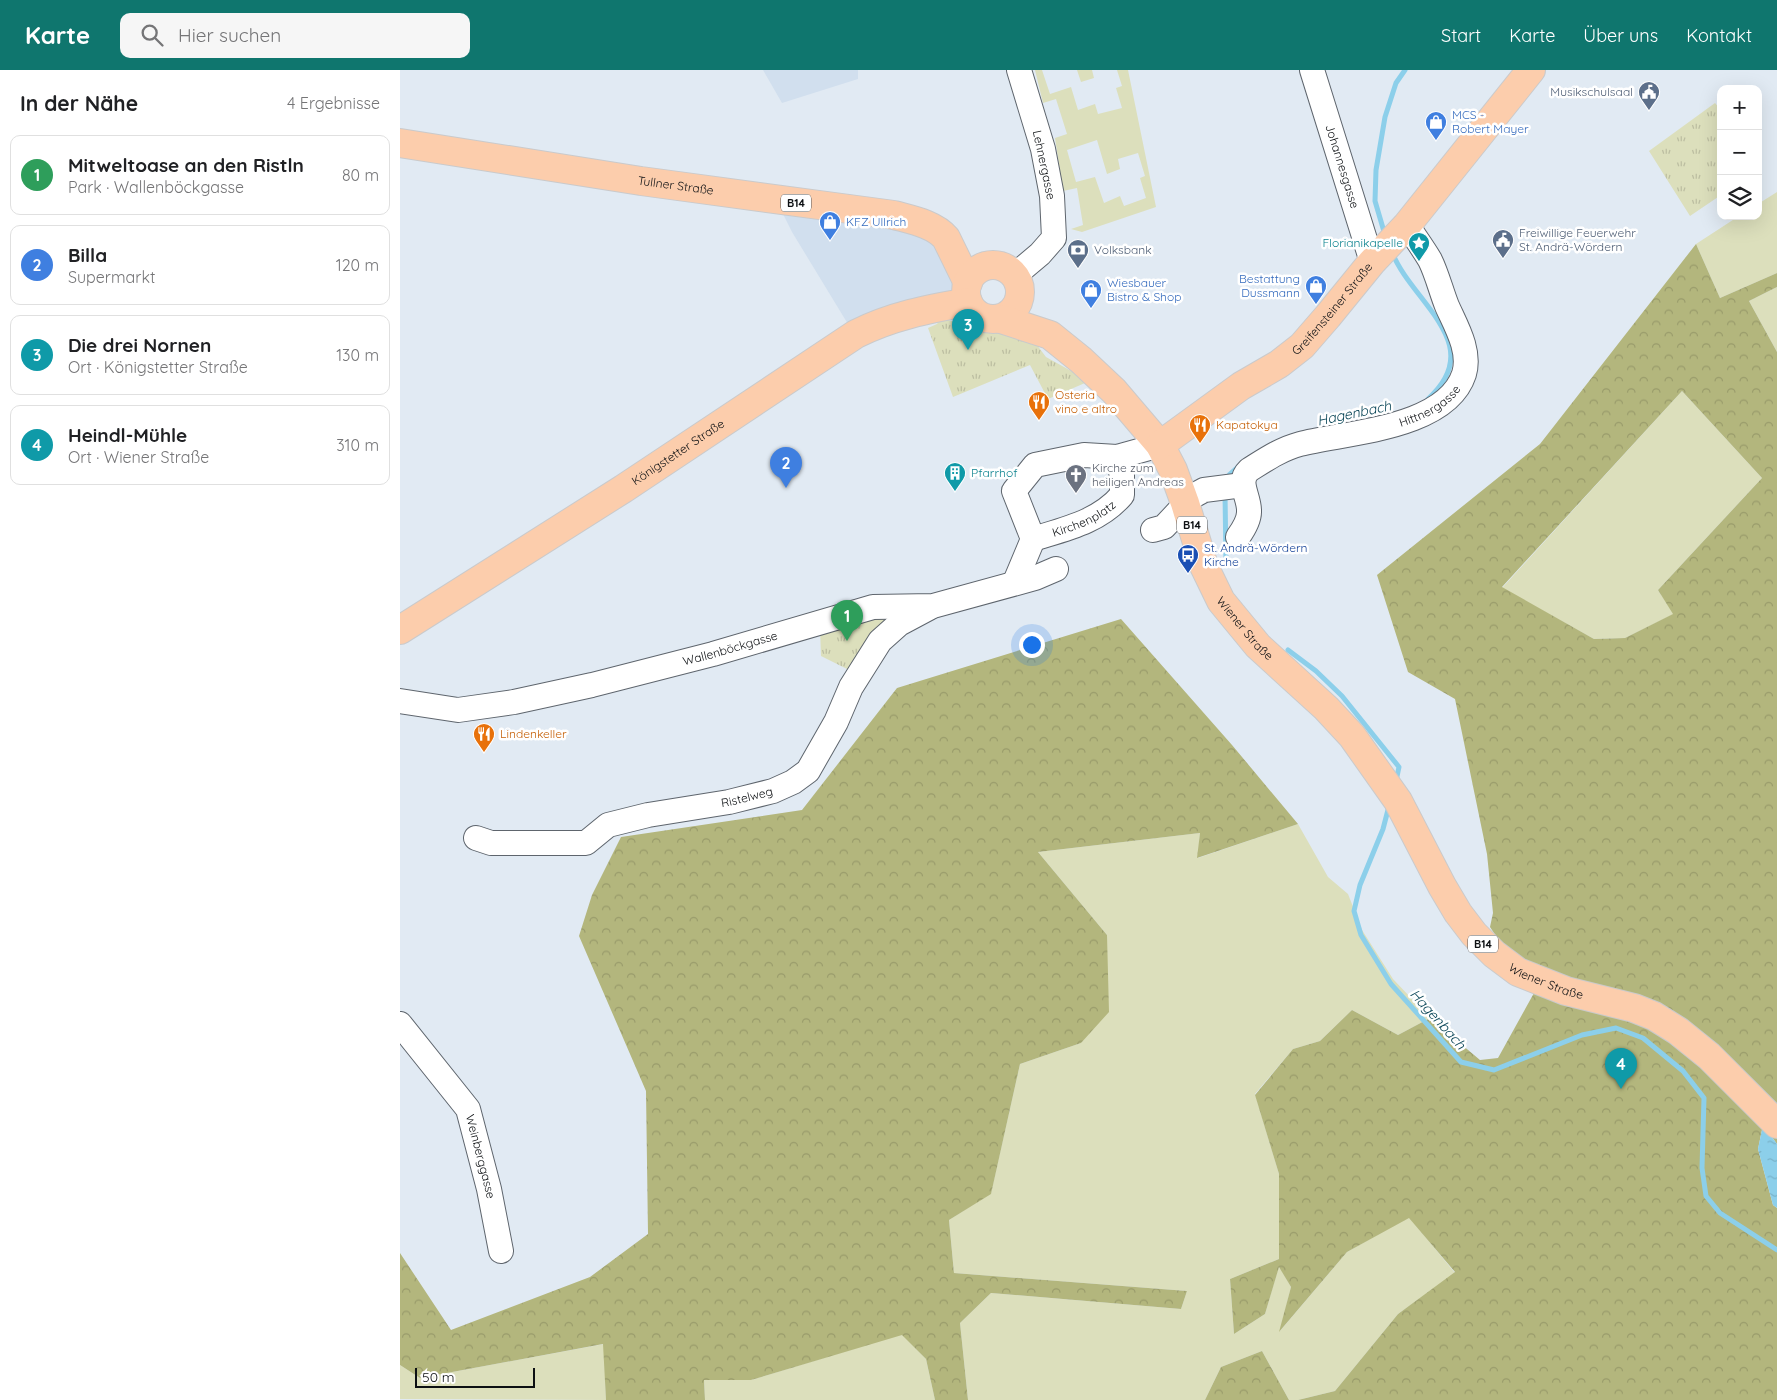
<!DOCTYPE html>
<html lang="de">
<head>
<meta charset="utf-8">
<style>
  :root { --surface:#fff; --page:#f6f6f6; --text:#202124; --muted:#757577; --line:#e0e0e0; --accent:#0f766e }
  body { margin:0; font-family:Quicksand,sans-serif; background:var(--page); color:var(--text) }
  .controls { position:absolute; right:15px; top:15px; display:grid; overflow:hidden; border-radius:10px; box-shadow:0 5px 20px #0002 }
  .controls button { width:45px; height:45px; display:grid; place-items:center; padding:0; border:0; border-bottom:1px solid var(--line); background:var(--surface); color:var(--text); font:25px sans-serif }
  .scale { position:absolute; left:15px; bottom:12px; width:120px; box-sizing:border-box; padding-left:5px; border:2px solid #0d1013; border-top:0; font-size:14px; line-height:18px; white-space:nowrap; color:#0d1013; -webkit-text-stroke:4px #fff; paint-order:stroke }
  .you { position:absolute; left:631px; top:574px; width:18px; height:18px; margin:-12px; border:4px solid #fff; border-radius:50%; background:#1a73e8; box-shadow:0 0 0 8px #1a73e833 }
  .badge { display:grid; place-items:center; width:32px; height:32px; border-radius:50%; background:var(--accent); color:#fff; font-size:16px; font-weight:700 }
  .pin { position:absolute; translate:-50% -41px; filter:drop-shadow(0 1px 2px #0008) }
  .pin::after { content:''; position:absolute; top:26px; width:18px; height:15px; background:inherit; clip-path:polygon(0 0,100% 0,50% 100%) }
  .list { margin:0; padding:0; list-style:none }
  h2 { display:flex; justify-content:space-between; align-items:center; height:65px; margin:0; padding:0 20px; font-size:21px }
  h2 small { font-size:16px; font-weight:400; color:var(--muted) }
  .list li { display:grid; grid-template-columns:32px 1fr auto; gap:15px; align-items:center; box-sizing:border-box; height:80px; margin:0 10px 10px; padding:0 10px; border:1px solid var(--line); border-radius:10px }
  .list b { display:block; font-size:19px; white-space:nowrap }
  .list p { margin:0; font-size:16px; white-space:nowrap; color:var(--muted) }
  .list em { font-size:16px; font-style:normal; color:var(--muted) }
  .icon { flex:none; width:28px; height:28px; fill:none; stroke:currentColor; stroke-width:2; stroke-linecap:round; stroke-linejoin:round }
  .map { position:relative; flex:none; width:1377px; height:1330px; overflow:hidden }
  header { display:flex; align-items:center; gap:30px; box-sizing:border-box; height:70px; padding:0 25px; background:var(--accent); color:#fff }
  header strong { font-size:24px }
  nav { display:flex; gap:28px; margin-inline-start:auto; font-size:18px }
  .search { width:350px; height:45px; background:var(--page); display:flex; align-items:center; gap:12px; box-sizing:border-box; padding:0 18px; border-radius:10px; color:var(--muted); font-size:19px }
  main { display:flex }
  aside { flex:1; background:var(--surface) }
  .map>svg:first-child { display:block }
  .built { fill:#d1dfee }
  .grass { fill:#dcdfbc; fill-rule:evenodd }
  .forest { fill:url(#forest-crowns); fill-rule:evenodd }
  .park { fill:url(#park-tufts) }
  .water { fill:url(#water-ripples) }
  .lines { fill:none; stroke-linecap:round; stroke-linejoin:round }
  .stream { stroke:#8ccfea; stroke-width:5 }
  .minor-casing { stroke:#5e656d; stroke-width:26 }
  .major-casing { stroke:#cacacb; stroke-width:30 }
  .minor { stroke:#fff; stroke-width:24 }
  .major { stroke:#fccdac; stroke-width:28 }
  .labels { text-anchor:middle; stroke-width:5; stroke-linejoin:round; paint-order:stroke }
  .shield { fill:#fff; stroke:#56585a; stroke-width:1 }
  .shield-label { font-size:11px; font-weight:bold; fill:#0d1013 }
  .service-label { font-size:12px; fill:#4e5e75; stroke:#fff; text-anchor:start }
  .shop-label { font-size:12px; fill:#366cbe; stroke:#fff; text-anchor:start }
  .street-label { font-size:12px; fill:#0d1013; stroke:#fff }
  .culture-label { font-size:12px; fill:#0d838f; stroke:#fff; text-anchor:end }
  .food-label { font-size:12px; fill:#c56008; stroke:#fff; text-anchor:start }
  .worship-label { font-size:12px; fill:#5b616d; stroke:#fff; text-anchor:start }
  .transit-label { font-size:12px; fill:#164399; stroke:#fff; text-anchor:start }
  .water-label { font-size:14px; font-style:italic; fill:#003f51; stroke:#fff }
</style>
</head>
<body>
<header>
<strong>Karte</strong>
<div class="search"><svg class="icon" aria-label="search" viewBox="0 0 24 24"><circle cx="10" cy="10" r="6"/><path d="M15 15l6 6"/></svg>Hier suchen</div>
<nav><a>Start</a><a>Karte</a><a>Über uns</a><a>Kontakt</a></nav>
</header>
<main>
<aside>
<h2>In der Nähe<small>4 Ergebnisse</small></h2>
<ul class="list">
<li><span class="badge" style="background:#2e9e5b">1</span><div><b>Mitweltoase an den Ristln</b><p>Park · Wallenböckgasse</p></div><em>80 m</em></li>
<li><span class="badge" style="background:#3f7fe0">2</span><div><b>Billa</b><p>Supermarkt</p></div><em>120 m</em></li>
<li><span class="badge" style="background:#0f9aa8">3</span><div><b>Die drei Nornen</b><p>Ort · Königstetter Straße</p></div><em>130 m</em></li>
<li><span class="badge" style="background:#0f9aa8">4</span><div><b>Heindl-Mühle</b><p>Ort · Wiener Straße</p></div><em>310 m</em></li>
</ul>
</aside>
<div class="map">
<svg width="1377" height="1330" viewBox="0 0 1377 1330">
  <defs>
    <pattern id="forest-crowns" width="20" height="18" patternUnits="userSpaceOnUse" patternTransform="scale(1.25)"><rect width="20" height="18" fill="#b3b67d"/><path d="M2 6a3 3 0 1 1 6 0M12 15a3 3 0 1 1 6 0" fill="none" stroke="#999b6b"/></pattern>
    <pattern id="park-tufts" width="24" height="20" patternUnits="userSpaceOnUse" patternTransform="scale(1.25)"><rect width="24" height="20" fill="#dcdfbc"/><path d="M3 7l-1-3M5 7V3M7 7l1-3M15 17l-1-3M17 17v-4M19 17l1-3" fill="none" stroke="#bcbea1"/></pattern>
    <pattern id="water-ripples" width="26" height="14" patternUnits="userSpaceOnUse" patternTransform="scale(1.25)"><rect width="26" height="14" fill="#8ccfea"/><path d="M2 4q2-2 4 0t4 0M15 11q2-2 4 0t4 0" fill="none" stroke="#78b1c8"/></pattern>
  </defs>
  <rect width="100%" height="100%" fill="#e1eaf3"/>
  <path class="built" d="M 363,0 L 458,0 L 458,9 L 382,33 Z
    M 383,144 L 511,161 L 535,174 L 557,214 L 543,227 L 451,259 L 392,162 Z"/>
  <path class="grass" d="M 635,0 L 642,0 L 650,24 L 671,17 L 678,40 L 695,34 L 698,44 L 722,38 L 716,18 L 722,16 L 717,0 L 728,0 L 756,137 L 682,162 L 671,159 L 683,155 L 677,118 L 663,121 L 655,68 L 667,64 L 656,29 L 643,33 ZM 697,70 L 707,104 L 720,99 L 718,89 L 738,83 L 745,106 L 740,108 L 746,128 L 724,136 L 720,126 L 704,133 L 695,107 L 676,112 L 667,80 Z
    M 677,0 L 692,0 L 694,8 L 681,12 Z
    M 1377,122 L 1377,203 L 1320,228 L 1296,174 L 1339,146 L 1358,146 L 1358,134 Z
    M 1377,217 L 1377,282 L 1349,231 Z
    M 1282,321 L 1362,408 L 1258,520 L 1274,544 L 1225,568 L 1194,569 L 1102,518 Z
    M 898,754 L 928,807 L 948,824 L 962,860 L 993,909 L 1030,948 L 998,965 L 952,940 L 920,971 L 893,979 L 855,1024 L 879,1104 L 879,1189 L 830,1209 L 834,1264 L 865,1244 L 879,1196 L 891,1217 L 880,1261 L 947,1182 L 1009,1147 L 1055,1203 L 998,1244 L 935,1321 L 898,1330 L 889,1330 L 862,1281 L 821,1297 L 805,1330 L 568,1330 L 560,1253 L 591,1223 L 781,1239 L 787,1221 L 554,1203 L 549,1150 L 591,1123 L 620,994 L 681,973 L 707,865 L 638,782 L 800,763 L 798,788 Z
    M 502,1264 L 526,1289 L 535,1330 L 305,1330 L 304,1310 L 351,1310 Z
    M 204,1274 L 206,1330 L 0,1329 L 0,1295 L 20,1308 Z"/>
  <path class="forest" d="M 1296,174 L 1320,228 L 1377,203 L 1377,217 L 1349,231 L 1377,282 L 1377,1074 L 1363,1055 L 1358,1079 L 1373,1135 L 1377,1138 L 1377,1330 L 898,1330 L 935,1321 L 998,1244 L 1055,1202 L 1009,1148 L 947,1182 L 879,1262 L 891,1217 L 879,1197 L 865,1244 L 834,1264 L 830,1209 L 879,1189 L 879,1104 L 855,1025 L 893,979 L 920,971 L 952,940 L 998,965 L 1030,948 L 1080,990 L 1098,988 L 1134,923 L 1090,857 L 1093,843 L 1087,784 L 1055,629 L 1008,602 L 977,505 L 1140,374 ZM 1282,321 L 1362,408 L 1258,520 L 1273,544 L 1225,568 L 1194,569 L 1102,517 Z
    M 721,549 L 832,675 L 898,754 L 797,788 L 800,763 L 638,782 L 707,865 L 709,942 L 681,973 L 620,994 L 591,1124 L 549,1150 L 554,1203 L 787,1221 L 781,1239 L 591,1223 L 560,1253 L 568,1330 L 535,1330 L 526,1289 L 502,1265 L 351,1310 L 304,1310 L 305,1330 L 206,1330 L 203,1274 L 20,1308 L 0,1295 L 0,1183 L 51,1260 L 190,1207 L 248,1164 L 246,1021 L 179,866 L 192,825 L 221,767 L 402,740 L 497,618 Z
    M 862,1281 L 889,1330 L 805,1330 L 821,1297 Z"/>
  <path class="park" d="M 1315,33 L 1321,40 L 1321,125 L 1290,146 L 1249,81 Z
    M 541,248 L 579,259 L 601,259 L 637,275 L 646,287 L 673,302 L 685,313 L 648,329 L 630,295 L 553,327 L 528,258 L 537,254 Z
    M 515,541 L 451,601 L 421,586 L 420,558 Z"/>
  <path class="water" d="M 1363,1055 L 1377,1074 L 1377,1138 L 1373,1135 L 1358,1079 Z"/>
  <g class="lines">
    <path class="stream" d="M 985,165 L 975,131 L 976,100 L 985,47 L 996,13 L 1005,0
      M 992,182 C 1011,232 1089,274 1028,329
      M 826,410 L 830,404 L 839,396
      M 825,423 L 826,493
      M 888,580 L 916,601 L 942,626 L 999,697 L 996,711
      M 989,736 L 983,759 L 960,815 L 954,841 L 961,865 L 991,914 L 1061,992 L 1094,1000 L 1182,965 L 1216,958 L 1243,968 L 1283,1001 L 1304,1028 L 1302,1098 L 1306,1126 L 1320,1143 L 1377,1180"/>
    <g class="minor-casing">
      <g id="minor">
        <path id="s1" d="M 912,0 L 972,192"/>
        <path d="M 615,205 L 640,184 L 654,168 L 652,126 L 643,79 L 619,0"/>
        <path d="M 753,460 L 764,457 L 793,426 L 804,420 L 843,415"/>
        <path id="s2" d="M 838,467 C 843,460 849,451 849,442 C 850,427 836,412 849,400 C 865,390 881,379 900,374 C 946,362 1046,359 1064,304 C 1071,281 1056,256 1047,236 C 1041,221 1037,204 1030,190 C 1023,178 1014,166 1007,155"/>
        <path id="s3" d="M 633,469 C 665,459 699,452 722,425 L 722,405 L 717,387"/>
        <path d="M 615,512 L 633,469 L 614,421 L 635,395 L 684,385 L 717,387 L 760,375"/>
        <path id="s4" d="M 0,631 L 58,640 L 114,632 L 192,615 L 313,584 L 473,537 L 533,536 L 635,508 L 656,499"/>
        <path id="s5" d="M 76,768 L 91,773 L 186,773 L 208,755 L 248,745 L 329,732 L 373,721 L 393,712 L 408,701 L 436,652 L 451,617 L 480,571 L 499,554 L 529,538"/>
        <path id="s6" d="M 0,954 L 68,1039 L 89,1119 L 101,1181"/>
      </g>
    </g>
    <g class="major-casing">
      <g id="major">
        <path id="s7" d="M 0,73 L 241,111 L 494,145 C 512,150 534,154 546,168 L 568,213"/>
        <circle cx="593" cy="222" r="27"/>
        <path id="s8" d="M 601,249 L 650,265 L 681,290 L 714,321 L 760,375 L 773,400 L 785,433 L 804,496 L 821,531 L 858,576 L 926,638 L 952,666 L 998,731 L 1042,816 L 1058,843 L 1074,864 L 1094,884 L 1118,902 L 1166,921 L 1234,938 L 1254,946 L 1278,961 L 1309,986 L 1377,1054"/>
        <path id="s9" d="M 760,375 L 841,316 L 879,294 L 902,276 L 928,246 L 972,192 L 1007,155 L 1131,0"/>
        <path id="s10" d="M 0,560 L 223,419 L 456,264 C 492,246 528,239 568,232"/>
      </g>
    </g>
    <use href="#minor" class="minor"/>
    <use href="#major" class="major"/>
  </g>
  <defs>
    <g id="civic-pin" transform="scale(1.125)"><path d="M0 17L-7.5 6A9.5 9.5 0 1 1 7.5 6Z" fill="#5c6f8a" stroke="#fff"/><path d="M-.6-6.5H3V-4.5H.6V-3L4-1V1h2V6H-6V1h2V-1L-.6-3ZM-1.2 2.5V6h2.4V2.5Z" fill="#fff"/></g>
    <g id="shop-pin" transform="scale(1.125)"><path d="M0 17L-7.5 6A9.5 9.5 0 1 1 7.5 6Z" fill="#3f7fe0" stroke="#fff"/><path d="M-5-2.5h2.3a2.7 3.5 0 0 1 5.4 0H5L5.5 6h-11ZM-1.5-2.5h3a1.5 2.3 0 0 0-3 0Z" fill="#fff"/></g>
    <g id="sight-pin" transform="scale(1.125)"><path d="M0 17L-7.5 6A9.5 9.5 0 1 1 7.5 6Z" fill="#0f9aa8" stroke="#fff"/><path d="M0-6L1.8-2.2L6-1.7L2.9 1.2L3.7 5.4L0 3.3L-3.7 5.4L-2.9 1.2L-6-1.7L-1.8-2.2Z" fill="#fff"/></g>
    <g id="bank-pin" transform="scale(1.125)"><path d="M0 17L-7.5 6A9.5 9.5 0 1 1 7.5 6Z" fill="#5c6f8a" stroke="#fff"/><path d="M-6-4H6V4H-6ZM0-2.3a2.3 2.3 0 1 0 0 4.6a2.3 2.3 0 1 0 0-4.6Z" fill="#fff"/></g>
    <g id="restaurant-pin" transform="scale(1.125)"><path d="M0 17L-7.5 6A9.5 9.5 0 1 1 7.5 6Z" fill="#e8710a" stroke="#fff"/><path d="M-5-6h1v4h1v-4h1v4h1v-4h1v5L-1.5 .5V6h-2V.5L-5-1ZM5-6V6H3V1.5H1.5Q1.5-4 5-6Z" fill="#fff"/></g>
    <g id="building-pin" transform="scale(1.125)"><path d="M0 17L-7.5 6A9.5 9.5 0 1 1 7.5 6Z" fill="#0f9aa8" stroke="#fff"/><path d="M-4-6H4V6H1V3H-1V6H-4ZM-2.5-4.3h1.7v1.8h-1.7ZM.8-4.3h1.7v1.8H.8ZM-2.5-1h1.7V.8h-1.7ZM.8-1h1.7V.8H.8Z" fill="#fff"/></g>
    <g id="church-pin" transform="scale(1.125)"><path d="M0 17L-7.5 6A9.5 9.5 0 1 1 7.5 6Z" fill="#6b7280" stroke="#fff"/><path d="M-1.2-6h2.4v3.5h3.3v2.4h-3.3V6h-2.4V-.1h-3.3v-2.4h3.3Z" fill="#fff"/></g>
    <g id="bus-pin" transform="scale(1.125)"><path d="M0 17L-7.5 6A9.5 9.5 0 1 1 7.5 6Z" fill="#1a4fb4" stroke="#fff"/><path d="M-5-6H5V4H4V6H2V4H-2V6H-4V4H-5ZM-3.5-4V0h7V-4ZM-3.5 1.2v1.5H-2V1.2ZM2 1.2v1.5H3.5V1.2Z" fill="#fff"/></g>
  </defs>
  <g fill-rule="evenodd">
    <use href="#civic-pin" x="1249" y="22"/>
    <use href="#shop-pin" x="1036" y="52"/>
    <use href="#shop-pin" x="430" y="152"/>
    <use href="#civic-pin" x="1103" y="170"/>
    <use href="#sight-pin" x="1019" y="173"/>
    <use href="#bank-pin" x="678" y="180"/>
    <use href="#shop-pin" x="916" y="216"/>
    <use href="#shop-pin" x="691" y="220"/>
    <use href="#restaurant-pin" x="639" y="332"/>
    <use href="#restaurant-pin" x="800" y="355"/>
    <use href="#building-pin" x="555" y="403"/>
    <use href="#church-pin" x="676" y="405"/>
    <use href="#bus-pin" x="788" y="485"/>
    <use href="#restaurant-pin" x="84" y="664"/>
  </g>
  <g class="labels">
    <g class="shield">
      <rect x="381" y="124.5" width="30" height="17" rx="4"/>
      <rect x="777" y="446.5" width="30" height="17" rx="4"/>
      <rect x="1068" y="865.5" width="30" height="17" rx="4"/>
    </g>
    <g class="shield-label">
      <text x="396" y="137">B14</text>
      <text x="792" y="459">B14</text>
      <text x="1083" y="878">B14</text>
    </g>
    <g class="service-label">
      <text x="1233" y="26" text-anchor="end">Musikschulsaal</text>
      <text x="1119" y="167">Freiwillige Feuerwehr<tspan x="1119" dy="14">St. Andrä-Wördern</tspan></text>
      <text x="694" y="184">Volksbank</text>
    </g>
    <g class="shop-label">
      <text x="1052" y="49">MCS -<tspan x="1052" dy="14">Robert Mayer</tspan></text>
      <text x="446" y="156">KFZ Ullrich</text>
      <text x="900" y="213" text-anchor="end">Bestattung<tspan x="900" dy="14">Dussmann</tspan></text>
      <text x="707" y="217">Wiesbauer<tspan x="707" dy="14">Bistro &amp; Shop</tspan></text>
    </g>
    <g class="street-label">
      <text transform="translate(644 95) rotate(78)" y="4">Lehnergasse</text>
      <text dy="4" stroke="none"><textPath href="#s1" startOffset="101">Johannesgasse</textPath></text>
      <text dy="4" stroke="none"><textPath href="#s7" startOffset="279">Tullner Straße</textPath></text>
      <text dy="4" stroke="none"><textPath href="#s9" startOffset="221">Greifensteiner Straße</textPath></text>
      <text dy="4" stroke="none"><textPath href="#s2" startOffset="266">Hittnergasse</textPath></text>
      <text dy="4" stroke="none"><textPath href="#s10" startOffset="330">Königstetter Straße</textPath></text>
      <text dy="4" stroke="none"><textPath href="#s3" startOffset="55">Kirchenplatz</textPath></text>
      <text dy="4" stroke="none"><textPath href="#s8" startOffset="412">Wiener Straße</textPath></text>
      <text dy="4" stroke="none"><textPath href="#s4" startOffset="338">Wallenböckgasse</textPath></text>
      <text dy="4" stroke="none"><textPath href="#s5" startOffset="281">Ristelweg</textPath></text>
      <text dy="4" stroke="none"><textPath href="#s8" startOffset="885">Wiener Straße</textPath></text>
      <text dy="4" stroke="none"><textPath href="#s6" startOffset="158">Weinberggasse</textPath></text>
    </g>
    <g class="culture-label">
      <text x="1003" y="177">Florianikapelle</text>
      <text x="571" y="407" text-anchor="start">Pfarrhof</text>
    </g>
    <g class="food-label">
      <text x="655" y="329">Osteria<tspan x="655" dy="14">vino e altro</tspan></text>
      <text x="816" y="359">Kapatokya</text>
      <text x="100" y="668">Lindenkeller</text>
    </g>
    <g class="worship-label">
      <text x="692" y="402">Kirche zum<tspan x="692" dy="14">heiligen Andreas</tspan></text>
    </g>
    <g class="transit-label">
      <text x="804" y="482">St. Andrä-Wördern<tspan x="804" dy="14">Kirche</tspan></text>
    </g>
    <g class="water-label">
      <text transform="translate(954 343) rotate(-12)" y="5">Hagenbach</text>
      <text transform="translate(1038 949) rotate(48)" y="5">Hagenbach</text>
    </g>
  </g>
</svg>
<div class="controls">
<button>+</button>
<button>−</button>
<button><svg class="icon" aria-label="layers" viewBox="0 0 24 24"><path d="M12 4l9 5-9 5-9-5zM3 14l9 5 9-5"/></svg></button>
</div>
<div class="scale">50 m</div>
<div class="you"></div>
<div class="pin badge" style="left:447px;top:571px;background:#2e9e5b">1</div>
<div class="pin badge" style="left:386px;top:418px;background:#3f7fe0">2</div>
<div class="pin badge" style="left:568px;top:280px;background:#0f9aa8">3</div>
<div class="pin badge" style="left:1221px;top:1019px;background:#0f9aa8">4</div>
</div>
</main>
</body>
</html>
